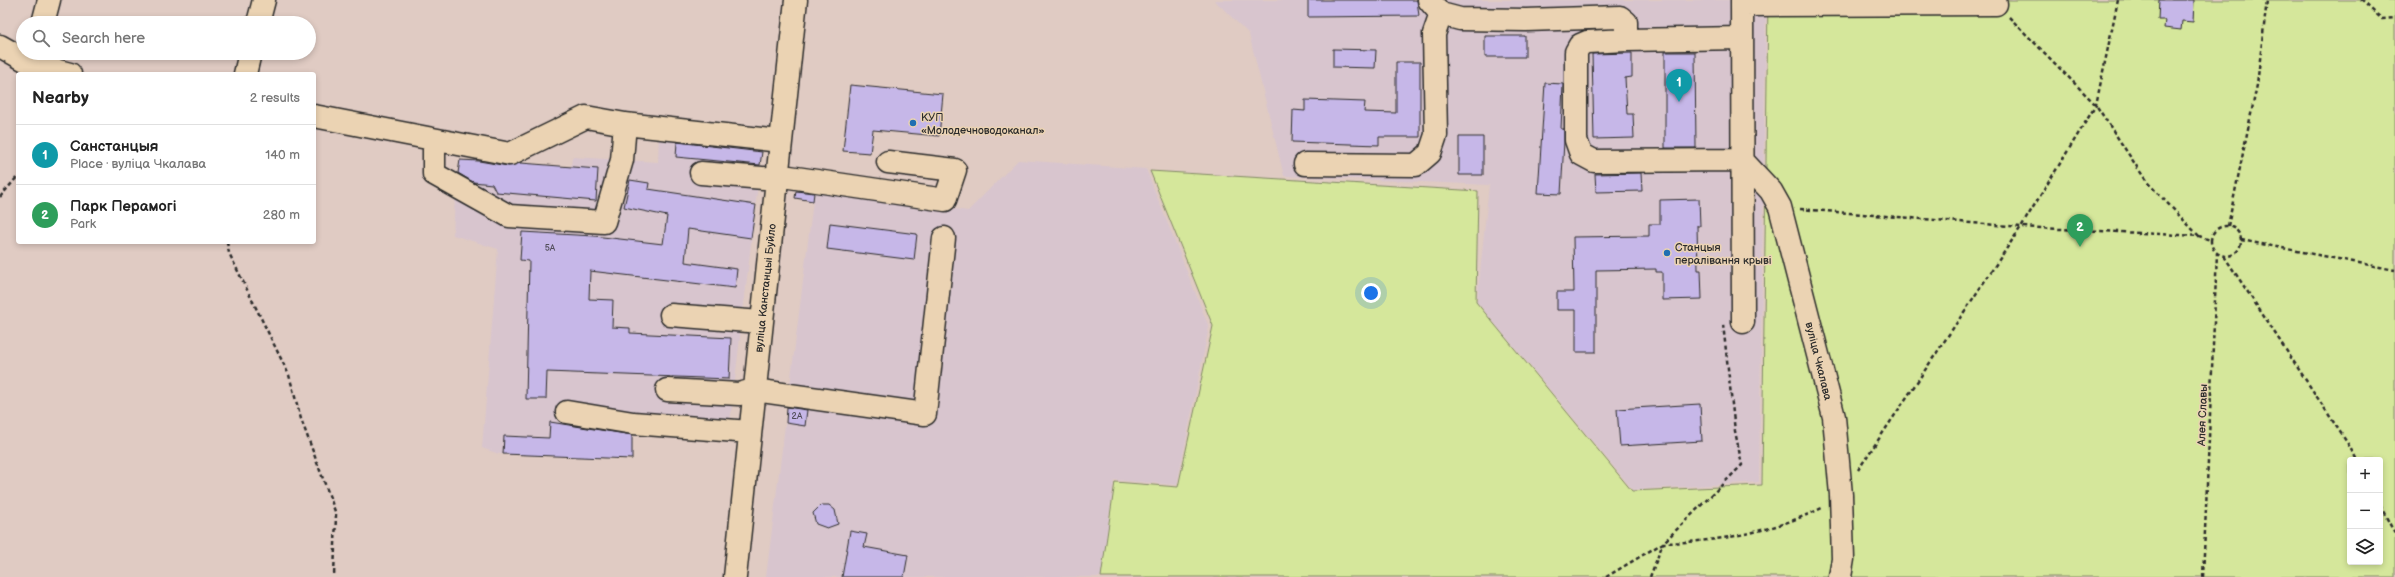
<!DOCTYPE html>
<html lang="en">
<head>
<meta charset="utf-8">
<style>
  :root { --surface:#fff; --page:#f2f2f2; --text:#222; --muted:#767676; --line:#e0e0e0; --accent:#d93025 }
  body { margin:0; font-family:"Balsamiq Sans",sans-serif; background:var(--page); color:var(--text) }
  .controls { position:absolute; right:12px; bottom:12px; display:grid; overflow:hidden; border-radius:4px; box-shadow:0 2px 6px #0003 }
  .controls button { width:36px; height:36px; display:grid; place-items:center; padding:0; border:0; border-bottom:1px solid var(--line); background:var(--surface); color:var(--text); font:20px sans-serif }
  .you { position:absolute; left:1371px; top:293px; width:14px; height:14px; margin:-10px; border:3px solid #fff; border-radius:50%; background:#1a73e8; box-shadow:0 0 0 6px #1a73e833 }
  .badge { display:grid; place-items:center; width:26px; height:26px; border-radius:50%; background:var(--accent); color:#fff; font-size:13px; font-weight:700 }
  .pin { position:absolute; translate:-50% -33px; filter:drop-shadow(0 1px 2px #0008) }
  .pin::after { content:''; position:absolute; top:21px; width:14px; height:12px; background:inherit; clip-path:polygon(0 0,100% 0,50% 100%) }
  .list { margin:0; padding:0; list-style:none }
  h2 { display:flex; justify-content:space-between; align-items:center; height:52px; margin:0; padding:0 16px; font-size:17px }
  h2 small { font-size:13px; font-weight:400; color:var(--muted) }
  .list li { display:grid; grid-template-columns:26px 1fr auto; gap:12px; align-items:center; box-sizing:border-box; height:60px; padding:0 16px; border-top:1px solid var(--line) }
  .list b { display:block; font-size:15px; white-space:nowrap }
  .list p { margin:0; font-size:13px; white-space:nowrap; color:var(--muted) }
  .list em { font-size:13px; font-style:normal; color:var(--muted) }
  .icon { flex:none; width:22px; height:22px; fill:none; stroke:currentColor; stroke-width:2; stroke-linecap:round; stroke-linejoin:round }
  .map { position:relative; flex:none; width:2395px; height:577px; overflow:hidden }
  .search { position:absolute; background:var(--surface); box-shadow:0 2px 6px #0003; left:16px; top:16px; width:300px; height:44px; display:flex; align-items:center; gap:10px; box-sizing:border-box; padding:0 14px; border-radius:22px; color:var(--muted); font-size:15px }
  .panel { position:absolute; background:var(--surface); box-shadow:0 2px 6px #0003; left:16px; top:72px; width:300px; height:172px; border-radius:4px }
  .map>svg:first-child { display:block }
  .built { fill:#d8c5ce }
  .green { fill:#d5e79b; stroke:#808963; fill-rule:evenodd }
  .building { fill:#c6b7e8; stroke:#2b2b2b }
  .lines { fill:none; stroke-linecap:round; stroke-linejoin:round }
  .minor-casing { stroke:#2b2b2b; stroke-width:25 }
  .path { stroke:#2b2b2b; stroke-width:2.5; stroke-dasharray:4 3; stroke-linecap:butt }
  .minor { stroke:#ebd3b3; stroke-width:22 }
  .poi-dot { fill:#1f6fb2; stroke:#ebd3b3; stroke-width:1.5 }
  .labels { text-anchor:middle; stroke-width:3; stroke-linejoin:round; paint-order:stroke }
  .number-label { font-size:9px; fill:#524e5a }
  .poi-label { font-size:11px; fill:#2b2b2b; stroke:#ebd3b3; text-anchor:start }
  .street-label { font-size:11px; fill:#2b2b2b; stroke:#ebd3b3 }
</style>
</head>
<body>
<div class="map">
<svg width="2395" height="577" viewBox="0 0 2395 577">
  <rect width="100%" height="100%" fill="#e0cbc3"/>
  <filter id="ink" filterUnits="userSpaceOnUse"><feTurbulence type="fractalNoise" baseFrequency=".025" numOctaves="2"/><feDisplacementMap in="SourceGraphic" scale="8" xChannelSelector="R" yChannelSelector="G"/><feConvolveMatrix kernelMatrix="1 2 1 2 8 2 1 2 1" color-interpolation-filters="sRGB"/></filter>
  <g filter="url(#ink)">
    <path class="built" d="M 1214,0 L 1766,0 L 1759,482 L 1633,490 L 1477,302 L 1489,185 L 1284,176 L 1249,34 Z
      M 659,135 L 763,142 L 730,423 L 633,423 L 632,459 L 499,454 L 482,448 L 498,249 L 453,235 L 456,179 L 460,160 L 571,167 L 572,157 L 658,162 Z
      M 1018,160 L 1146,169 L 1209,327 L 1177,485 L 1114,480 L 1101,577 L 766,577 L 813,201 L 795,198 L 797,184 L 968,211 Z"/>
    <path class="green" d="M 1768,0 L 2395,0 L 2395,577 L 1101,577 L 1115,482 L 1178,487 L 1213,326 L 1150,171 L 1478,191 L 1476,302 L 1632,491 L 1762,485 ZM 2350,460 L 2380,460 L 2380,562 L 2350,562 Z"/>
    <path class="building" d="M 1308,0 L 1417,0 L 1419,16 L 1308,17 Z
      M 2159,0 L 2194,0 L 2193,22 L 2182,21 L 2181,30 L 2164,28 L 2165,20 L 2158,20 Z
      M 1485,36 L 1525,36 L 1525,57 L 1485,57 Z
      M 1333,49 L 1376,50 L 1375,68 L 1333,67 Z
      M 1665,52 L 1695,52 L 1696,148 L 1665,148 Z
      M 1632,53 L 1632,77 L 1625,78 L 1627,114 L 1633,114 L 1634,138 L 1594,139 L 1592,54 Z
      M 1396,62 L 1420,62 L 1420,137 L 1379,137 L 1379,145 L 1292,142 L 1293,110 L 1305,111 L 1305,100 L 1365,102 L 1364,112 L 1396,113 Z
      M 1545,83 L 1563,84 L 1561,129 L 1564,129 L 1564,141 L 1561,194 L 1538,193 Z
      M 850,85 L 943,94 L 939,136 L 873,130 L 870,153 L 843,151 Z
      M 1459,137 L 1483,137 L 1483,175 L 1459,175 Z
      M 677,142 L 762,152 L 760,165 L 676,157 Z
      M 460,160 L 479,161 L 508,166 L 521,163 L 598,169 L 596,201 L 496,192 L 492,184 L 473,182 L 458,173 Z
      M 1641,173 L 1642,191 L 1596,192 L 1595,174 Z
      M 630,180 L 649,183 L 648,189 L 756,205 L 751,238 L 688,229 L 685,262 L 737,269 L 735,288 L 590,271 L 589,299 L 613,300 L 612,327 L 630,328 L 630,333 L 731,338 L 729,379 L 547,372 L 546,399 L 526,399 L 529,261 L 520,260 L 522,232 L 594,236 L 663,244 L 667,216 L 624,207 Z
      M 796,191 L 814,193 L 813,201 L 795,198 Z
      M 1699,199 L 1700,226 L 1697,226 L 1698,270 L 1701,270 L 1702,299 L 1662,300 L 1662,272 L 1656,272 L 1656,269 L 1596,270 L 1596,352 L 1576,352 L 1576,310 L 1557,310 L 1557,292 L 1574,292 L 1573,237 L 1649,236 L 1649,224 L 1660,224 L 1660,200 Z
      M 830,223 L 917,234 L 914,260 L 827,249 Z
      M 1700,404 L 1702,441 L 1620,446 L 1617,409 Z
      M 787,407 L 807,410 L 805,426 L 786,423 Z
      M 550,422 L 632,435 L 632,459 L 503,454 L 504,436 L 549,438 Z
      M 821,505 L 829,505 L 835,510 L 838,524 L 827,528 L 816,524 L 813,513 Z
      M 850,531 L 867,534 L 864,547 L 908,555 L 904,577 L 842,577 Z"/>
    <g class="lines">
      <g class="minor-casing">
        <path id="minor" d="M 1429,0 L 1441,14 L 1460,19 L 1526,20 L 1620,17 L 1626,22 L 1626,40
          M 1742,0 L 1743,322
          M 1742,5 L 1996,4
          M 43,23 L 49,0
          M 258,23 L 264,0
          M 1742,38 L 1626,40 L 1587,42 L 1580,45 L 1576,52 L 1576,140 L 1581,154 L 1594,161 L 1742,160 L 1771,191 L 1780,207 L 1834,417 L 1841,495 L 1843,559 L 1840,577
          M 0,46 L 32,64 L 70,74
          M 245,74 L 250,53
          M 314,116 L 510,154 L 586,117 L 625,124 L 780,141
          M 434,140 L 434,174 L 509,216 L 604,222 L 622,160 L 625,124
          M 1305,164 L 1416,165 L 1430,153 L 1436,135 L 1434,34 L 1441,14
          M 701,173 L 776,179
          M 776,175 L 945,200 L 955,170 L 888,162
          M 671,315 L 761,322
          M 667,390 L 739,394 L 754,390 L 925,414 L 944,238
          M 567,412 L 633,423 L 750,432
          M 735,577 L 796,0"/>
      </g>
      <path class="path" d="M 2361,0 L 2382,19 L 2395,18
        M 2009,17 L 2096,105 L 2147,182 L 2199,236
        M 0,197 L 18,176
        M 1800,209 L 2021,227 L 2199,236 L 2210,240
        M2211 241a15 15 0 1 1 30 0a15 15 0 1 1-30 0Z
        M 2228,226 L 2257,85 L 2267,0
        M 2241,240 L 2395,270
        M 227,242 L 229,253 L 289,375 L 301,419 L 336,514 L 334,577
        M 2224,256 L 2348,444 L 2357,460
        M 1858,470 L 2021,227 L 2096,105 L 2118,0
        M 2380,505 L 2395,534
        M 1606,577 L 1663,543 L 1742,465 L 1735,431 L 1723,324
        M 1650,577 L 1663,543 C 1718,542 1772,532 1822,508
        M 2203,577 L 2217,253"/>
      <use href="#minor" class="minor"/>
    </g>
  </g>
  <g class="poi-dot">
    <circle cx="913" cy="123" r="4"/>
    <circle cx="1667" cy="253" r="4"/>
  </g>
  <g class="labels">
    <g class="number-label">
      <text x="550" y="251">5А</text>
      <text x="797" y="419">2А</text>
    </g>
    <g class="poi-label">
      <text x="921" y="121">КУП<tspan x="921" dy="13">«Молодечноводоканал»</tspan></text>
      <text x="1675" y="251">Станцыя<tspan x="1675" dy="13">пералівання крыві</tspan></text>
    </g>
    <g class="street-label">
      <text transform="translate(765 288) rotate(-84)" y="4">вуліца Канстанцыі Буйло</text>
      <text transform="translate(1819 361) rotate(76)" y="4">вуліца Чкалава</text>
      <text transform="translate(2202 415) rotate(-88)" y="4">Алея Славы</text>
    </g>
  </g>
</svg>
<div class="controls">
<button>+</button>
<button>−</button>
<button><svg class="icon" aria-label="layers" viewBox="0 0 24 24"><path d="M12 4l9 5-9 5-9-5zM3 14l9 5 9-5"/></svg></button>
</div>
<div class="you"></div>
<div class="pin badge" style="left:1679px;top:102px;background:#0f9aa8">1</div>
<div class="pin badge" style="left:2080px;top:247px;background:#2e9e5b">2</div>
<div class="search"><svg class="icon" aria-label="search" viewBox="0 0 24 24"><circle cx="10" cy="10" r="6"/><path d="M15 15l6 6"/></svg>Search here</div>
<section class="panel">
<h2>Nearby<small>2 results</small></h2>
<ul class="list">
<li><span class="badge" style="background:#0f9aa8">1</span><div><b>Санстанцыя</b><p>Place · вуліца Чкалава</p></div><em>140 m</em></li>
<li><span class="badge" style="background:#2e9e5b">2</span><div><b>Парк Перамогі</b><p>Park</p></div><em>280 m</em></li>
</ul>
</section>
</div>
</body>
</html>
